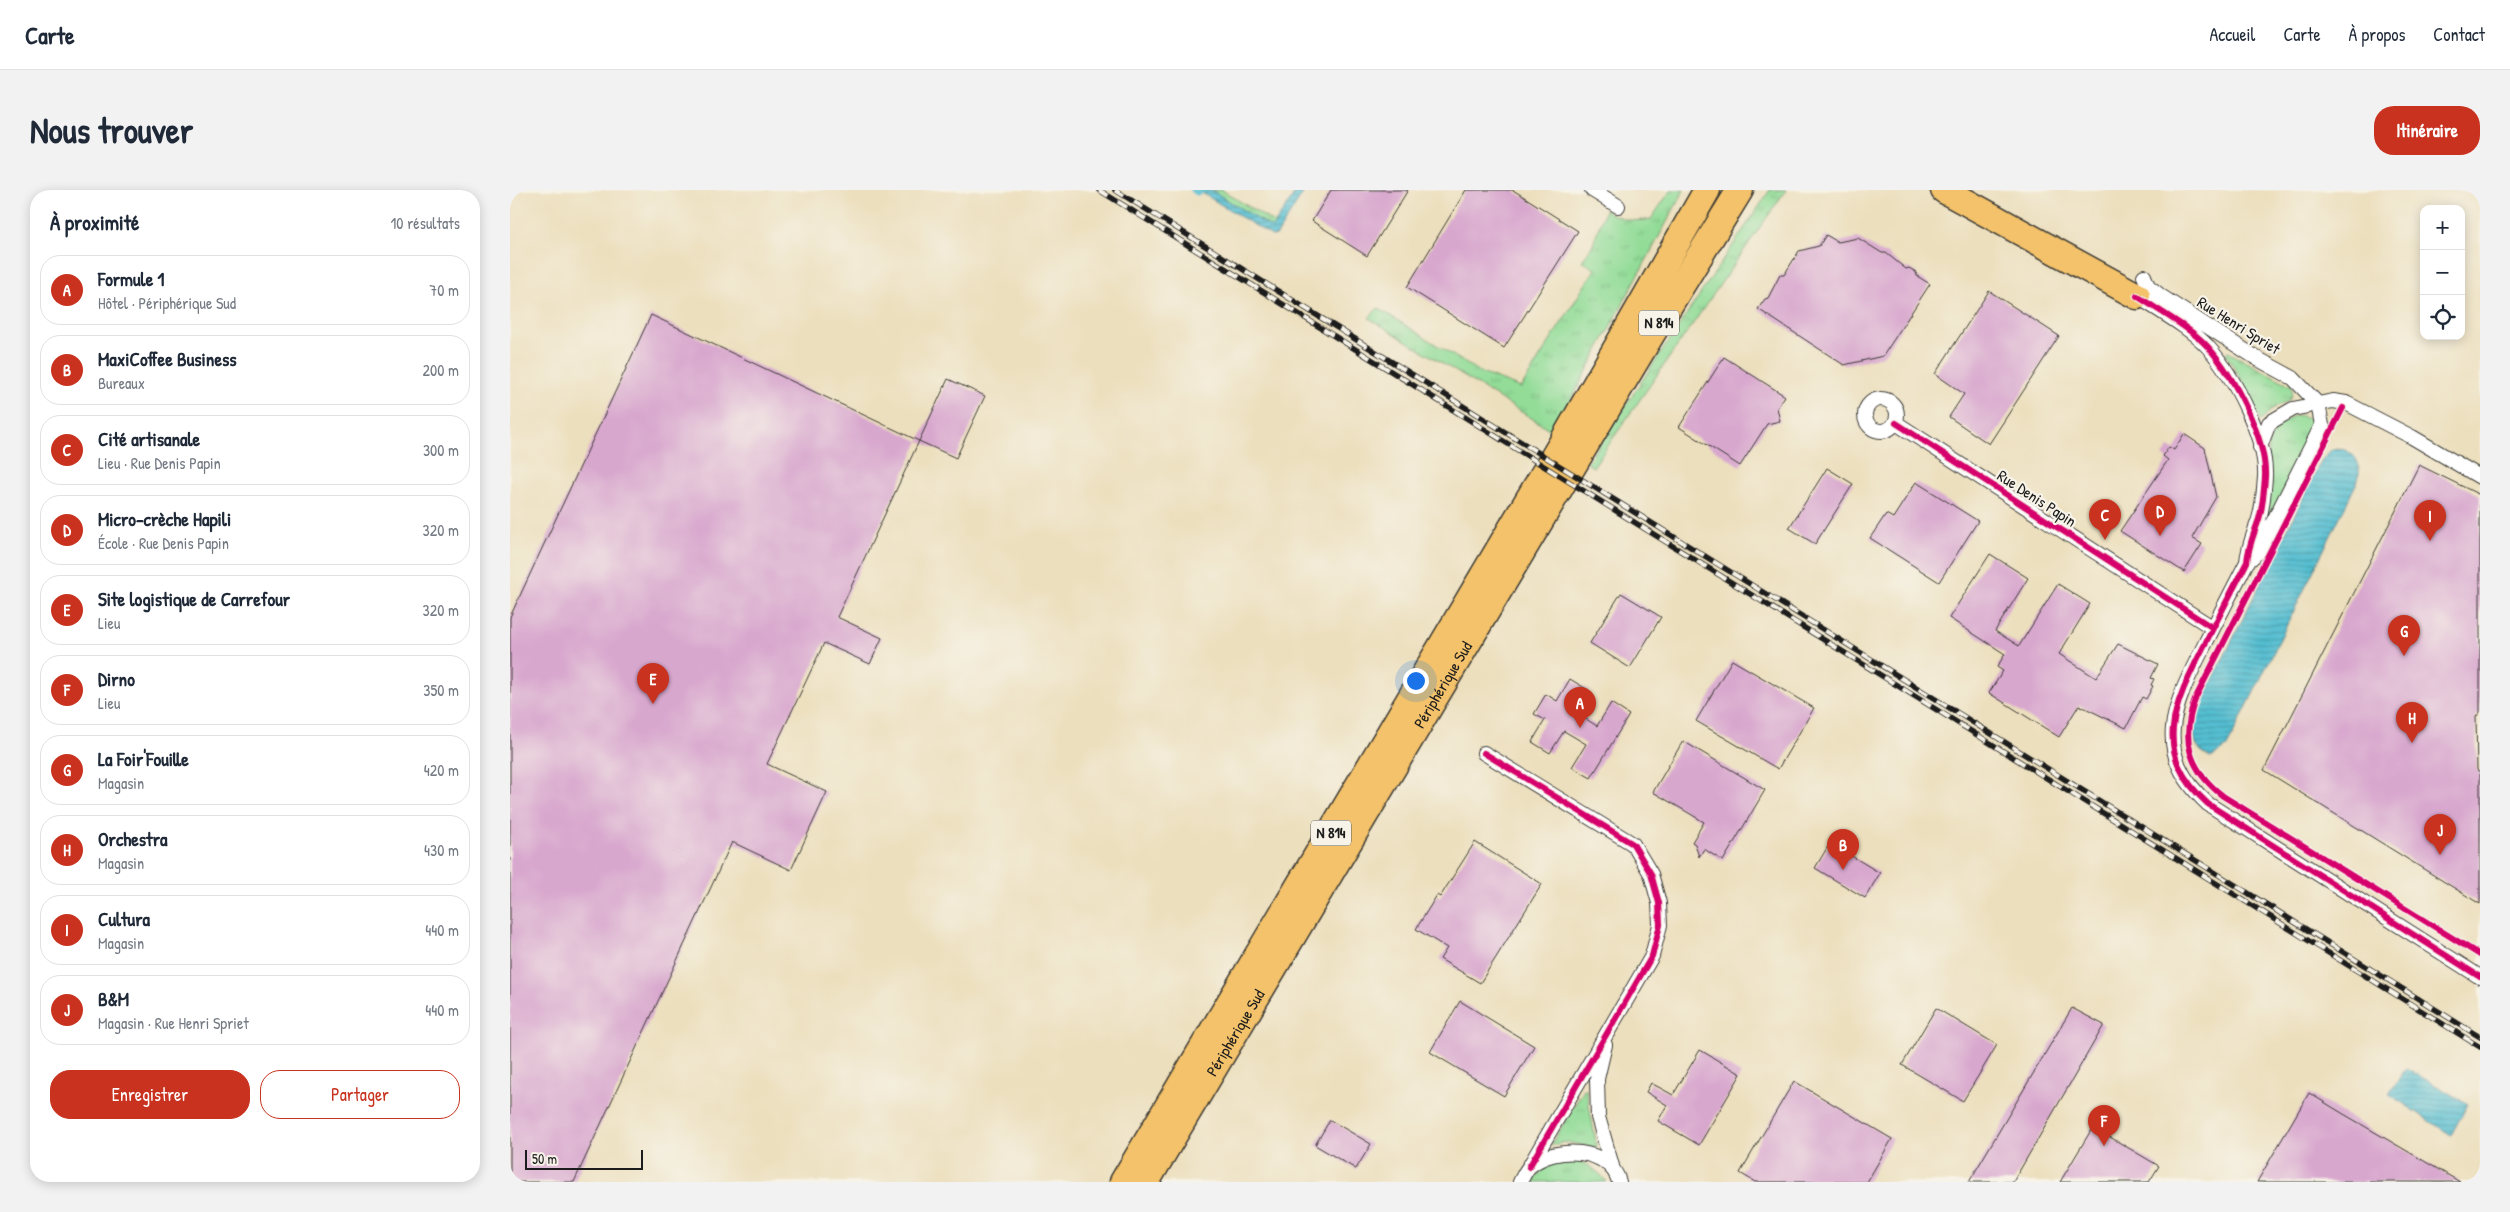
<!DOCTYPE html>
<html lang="fr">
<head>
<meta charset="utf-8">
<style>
  :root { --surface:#fff; --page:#f2f2f3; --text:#1f2937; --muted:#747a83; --line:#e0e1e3; --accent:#c8321e }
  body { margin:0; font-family:"Patrick Hand",sans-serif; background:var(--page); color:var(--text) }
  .controls { position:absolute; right:15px; top:15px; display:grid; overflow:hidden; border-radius:10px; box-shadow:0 2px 12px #0003 }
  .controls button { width:45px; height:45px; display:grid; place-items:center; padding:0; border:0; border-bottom:1px solid var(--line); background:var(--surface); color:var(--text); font:25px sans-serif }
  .scale { position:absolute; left:15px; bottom:12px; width:118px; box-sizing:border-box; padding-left:5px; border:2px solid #1c1c1c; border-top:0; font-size:14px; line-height:18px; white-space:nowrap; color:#1c1c1c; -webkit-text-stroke:4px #f7f3e8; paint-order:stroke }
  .you { position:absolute; left:905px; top:490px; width:18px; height:18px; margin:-12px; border:4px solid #fff; border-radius:50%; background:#1a73e8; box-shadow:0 0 0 8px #1a73e833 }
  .badge { display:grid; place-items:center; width:32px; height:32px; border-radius:50%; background:var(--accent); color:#fff; font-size:16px; font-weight:700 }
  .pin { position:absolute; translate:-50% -41px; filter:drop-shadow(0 1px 2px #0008) }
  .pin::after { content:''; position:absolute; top:26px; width:18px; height:15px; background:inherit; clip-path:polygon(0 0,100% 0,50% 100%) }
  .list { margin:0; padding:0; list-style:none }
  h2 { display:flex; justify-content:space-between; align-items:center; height:65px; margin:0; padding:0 20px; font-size:21px }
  h2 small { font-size:16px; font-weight:400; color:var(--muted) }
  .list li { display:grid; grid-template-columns:32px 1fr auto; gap:15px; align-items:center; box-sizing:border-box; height:70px; margin:0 10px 10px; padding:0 10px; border:1px solid var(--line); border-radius:20px }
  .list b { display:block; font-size:19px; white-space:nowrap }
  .list p { margin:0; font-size:16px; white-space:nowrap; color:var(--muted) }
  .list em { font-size:16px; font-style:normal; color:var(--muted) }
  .actions { display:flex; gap:10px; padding:15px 20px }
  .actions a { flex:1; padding:11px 0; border:1px solid var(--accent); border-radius:20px; text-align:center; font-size:18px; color:var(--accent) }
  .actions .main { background:var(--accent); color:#fff }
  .icon { flex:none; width:28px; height:28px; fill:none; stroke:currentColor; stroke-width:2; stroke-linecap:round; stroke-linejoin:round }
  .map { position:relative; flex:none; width:1970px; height:992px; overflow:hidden; border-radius:20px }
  header { display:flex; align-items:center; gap:30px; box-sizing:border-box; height:70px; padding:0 25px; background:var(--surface); border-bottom:1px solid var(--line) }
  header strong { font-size:24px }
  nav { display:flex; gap:28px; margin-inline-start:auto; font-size:18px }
  .intro { display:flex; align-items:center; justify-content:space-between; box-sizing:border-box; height:120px; padding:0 30px }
  h1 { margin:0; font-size:35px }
  .button { padding:12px 22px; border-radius:20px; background:var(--accent); color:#fff; font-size:18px; font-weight:700 }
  main { display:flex; gap:30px; padding:0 30px }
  aside { flex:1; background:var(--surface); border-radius:20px; box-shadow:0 2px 12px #0003 }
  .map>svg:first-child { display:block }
  .grass { fill:url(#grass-tufts); stroke:#577c5a }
  .water { fill:url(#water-rules); stroke:#386d76 }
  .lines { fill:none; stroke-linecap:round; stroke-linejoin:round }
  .stream { stroke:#54bed1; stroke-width:5 }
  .building { fill:#d8a7ce }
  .street-casing { stroke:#3b3934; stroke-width:16 }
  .highway-casing { stroke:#3b3934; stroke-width:29 }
  .street { stroke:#fff; stroke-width:14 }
  .highway { stroke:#f3c26a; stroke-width:26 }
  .rail-casing { stroke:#1c1c1c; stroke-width:5.5 }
  .rail { stroke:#f7f3e8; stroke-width:4; stroke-dasharray:11; stroke-linecap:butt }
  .cycleway-casing { stroke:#f7f3e8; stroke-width:9 }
  .cycleway { stroke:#d6006c; stroke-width:6 }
  .labels { text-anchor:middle; stroke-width:4.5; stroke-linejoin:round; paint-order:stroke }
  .shield { fill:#f7f3e8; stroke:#5e5c59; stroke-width:1 }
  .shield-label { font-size:15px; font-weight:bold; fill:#1c1c1c }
  .street-label { font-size:16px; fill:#1c1c1c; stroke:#f7f3e8 }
</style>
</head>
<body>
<header>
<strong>Carte</strong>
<nav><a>Accueil</a><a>Carte</a><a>À propos</a><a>Contact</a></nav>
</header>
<div class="intro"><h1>Nous trouver</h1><a class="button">Itinéraire</a></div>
<main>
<aside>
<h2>À proximité<small>10 résultats</small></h2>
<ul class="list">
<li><span class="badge">A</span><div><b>Formule 1</b><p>Hôtel · Périphérique Sud</p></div><em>70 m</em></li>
<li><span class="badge">B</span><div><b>MaxiCoffee Business</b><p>Bureaux</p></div><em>200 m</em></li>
<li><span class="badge">C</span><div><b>Cité artisanale</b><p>Lieu · Rue Denis Papin</p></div><em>300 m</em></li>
<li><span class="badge">D</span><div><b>Micro-crèche Hapili</b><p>École · Rue Denis Papin</p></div><em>320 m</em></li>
<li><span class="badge">E</span><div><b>Site logistique de Carrefour</b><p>Lieu</p></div><em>320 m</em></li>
<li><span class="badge">F</span><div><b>Dirno</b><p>Lieu</p></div><em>350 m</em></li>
<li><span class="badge">G</span><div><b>La Foir'Fouille</b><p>Magasin</p></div><em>420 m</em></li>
<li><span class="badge">H</span><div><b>Orchestra</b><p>Magasin</p></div><em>430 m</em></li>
<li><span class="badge">I</span><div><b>Cultura</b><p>Magasin</p></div><em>440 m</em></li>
<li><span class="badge">J</span><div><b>B&amp;M</b><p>Magasin · Rue Henri Spriet</p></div><em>440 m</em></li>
</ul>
<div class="actions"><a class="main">Enregistrer</a><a>Partager</a></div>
</aside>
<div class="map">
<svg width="1970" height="992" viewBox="0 0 1970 992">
  <defs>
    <pattern id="grass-tufts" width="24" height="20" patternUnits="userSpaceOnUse" patternTransform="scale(1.25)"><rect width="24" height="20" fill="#92dc97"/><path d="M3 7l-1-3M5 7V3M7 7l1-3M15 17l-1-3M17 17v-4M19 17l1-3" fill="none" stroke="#7dbc82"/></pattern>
    <pattern id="water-rules" width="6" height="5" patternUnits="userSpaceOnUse" patternTransform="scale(1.25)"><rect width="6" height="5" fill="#54bed1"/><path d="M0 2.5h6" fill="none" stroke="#459aa9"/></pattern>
  </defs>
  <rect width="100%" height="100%" fill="#f7f3e8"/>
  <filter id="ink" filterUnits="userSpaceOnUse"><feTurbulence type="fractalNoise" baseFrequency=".02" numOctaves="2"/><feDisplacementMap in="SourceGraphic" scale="10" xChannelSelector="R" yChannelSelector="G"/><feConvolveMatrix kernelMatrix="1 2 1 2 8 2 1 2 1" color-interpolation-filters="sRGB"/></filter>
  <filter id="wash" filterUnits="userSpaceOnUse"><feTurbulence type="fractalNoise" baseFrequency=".0096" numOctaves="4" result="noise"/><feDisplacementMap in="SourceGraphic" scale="20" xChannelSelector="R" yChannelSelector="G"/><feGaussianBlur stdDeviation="1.12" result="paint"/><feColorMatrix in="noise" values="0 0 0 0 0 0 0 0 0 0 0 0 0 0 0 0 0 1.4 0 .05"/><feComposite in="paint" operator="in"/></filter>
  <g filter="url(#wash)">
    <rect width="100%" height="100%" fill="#ecdfbd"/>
    <path class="grass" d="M 701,0 L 712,0 L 766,34 L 762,38 Z
      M 1161,0 L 1174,0 L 1044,242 L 859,128 L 868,118 L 971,183 L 1011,198 L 1085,79 L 1072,71 L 1083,54 L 1095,20 C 1110,29 1123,33 1141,29 Z
      M 1260,0 L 1276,0 L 1083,277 L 1077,273 Z
      M 1718,162 L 1782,196 C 1784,215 1774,210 1764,218 C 1758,222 1755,229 1750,231 L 1740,203 L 1715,163 Z
      M 1788,225 C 1797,227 1802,228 1804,238 L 1754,343 L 1758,255 C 1764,240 1771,229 1788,225 Z
      M 1074,899 L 1076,899 L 1087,958 L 1057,952 L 1041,955 Z
      M 1063,970 C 1079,974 1087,980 1097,992 L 1023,992 C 1032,976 1047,971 1063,970 Z"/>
    <path class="water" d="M 692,0 L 701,0 L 762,38 L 787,0 L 795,0 L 767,45 L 762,46 L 692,3 Z
      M 1828,258 C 1845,262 1852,272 1848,290 L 1717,557 L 1701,568 C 1681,558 1682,542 1686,523 L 1811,271 L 1820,261 Z
      M 1896,878 L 1958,914 L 1941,945 L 1879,904 Z"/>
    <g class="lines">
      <path class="stream" d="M 682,0 L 687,3 L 692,1"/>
    </g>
    <g id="blocks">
      <path class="building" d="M 821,0 L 898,0 L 857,66 L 802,31 Z
        M 956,0 L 1003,0 L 1068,41 L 994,158 L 897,97 Z
        M 1316,45 L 1328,52 L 1348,48 L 1372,63 L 1376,63 L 1396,79 L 1399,78 L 1406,82 L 1407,86 L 1420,94 L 1373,166 L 1334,175 L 1248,119 L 1255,109 L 1258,108 L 1270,85 L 1274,85 L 1289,61 L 1309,56 Z
        M 1479,101 L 1549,146 L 1479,254 L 1439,227 L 1454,204 L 1425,184 Z
        M 141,125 L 409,251 L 327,427 L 372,448 L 360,474 L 314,453 L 257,574 L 317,602 L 281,680 L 222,652 L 64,992 L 0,992 L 0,427 Z
        M 1214,167 L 1275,206 L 1267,218 L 1270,231 L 1257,234 L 1230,276 L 1169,237 Z
        M 438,189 L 475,206 L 446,268 L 409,251 Z
        M 1674,244 L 1695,258 L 1706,307 L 1682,348 L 1692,354 L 1674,382 L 1610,341 L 1658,270 L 1653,266 L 1659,257 L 1664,260 Z
        M 1909,275 L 1970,305 L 1970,522 L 1966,527 L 1967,580 L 1970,582 L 1970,714 L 1754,580 Z
        M 1317,278 L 1343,294 L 1305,354 L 1279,338 Z
        M 1406,292 L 1468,331 L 1429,392 L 1360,348 L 1376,324 L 1383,328 Z
        M 1480,364 L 1518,388 L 1485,441 L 1509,456 L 1548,394 L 1580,414 L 1549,464 L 1586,488 L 1608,454 L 1648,474 L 1641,488 L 1644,489 L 1641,495 L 1643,496 L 1636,509 L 1632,507 L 1616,538 L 1569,515 L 1549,547 L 1479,503 L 1493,481 L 1487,477 L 1495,464 L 1439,428 Z
        M 1111,403 L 1151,427 L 1120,478 L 1080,453 Z
        M 1222,470 L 1304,518 L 1268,579 L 1186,531 Z
        M 1060,489 L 1078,500 L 1065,522 L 1087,536 L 1101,513 L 1119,525 L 1081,588 L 1062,577 L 1076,554 L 1054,541 L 1040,563 L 1022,552 L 1035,530 L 1024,524 L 1036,504 L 1047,511 Z
        M 1173,551 L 1255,600 L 1213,671 L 1194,659 L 1189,667 L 1185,654 L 1182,652 L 1194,632 L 1143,602 Z
        M 965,652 L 1032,694 L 970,793 L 930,769 L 937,758 L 906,739 L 927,705 L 930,707 Z
        M 1320,653 L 1370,683 L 1355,708 L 1305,678 Z
        M 950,811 L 1024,856 L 994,906 L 920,862 Z
        M 1426,818 L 1487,855 L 1453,911 L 1392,875 Z
        M 1562,818 L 1594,835 L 1503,992 L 1459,992 Z
        M 1190,860 L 1231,884 L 1189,955 L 1148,931 L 1157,915 L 1136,902 L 1141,893 L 1163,905 Z
        M 1284,891 L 1382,949 L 1357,992 L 1245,992 L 1230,983 Z
        M 1799,903 L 1832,923 L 1950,992 L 1747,992 Z
        M 820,930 L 861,954 L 846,979 L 805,955 Z
        M 1583,937 L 1649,976 L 1639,992 L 1550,992 Z"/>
    </g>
  </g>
  <g filter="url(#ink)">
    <use href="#blocks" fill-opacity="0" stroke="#3b3934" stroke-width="1"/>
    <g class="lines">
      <g class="street-casing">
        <path id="street" d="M 1082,0 L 1108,16
          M 1634,86 L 1638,96 L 1652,107 L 1748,169 L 1783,188 L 1808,214
          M 1627,106 C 1648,120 1682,139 1698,157 C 1723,185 1757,249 1755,287 C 1754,301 1753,316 1749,329 C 1744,344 1738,357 1737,372 C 1722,401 1707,430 1693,458 C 1663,517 1641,562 1698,614 L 1970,787
          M1355 225a16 16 0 1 1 32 0a16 16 0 1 1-32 0Z
          M 1386,233 L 1703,438
          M 1750,257 L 1759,233 L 1783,219 L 1823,211 L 1836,213 L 1902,247 L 1970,287
          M 1737,372 L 1748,362 L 1812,235 L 1808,214
          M 974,563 L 1123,654 L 1141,684 L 1149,713 L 1150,735 L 1142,766 L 1019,977
          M 1095,855 L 1087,889 L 1088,927 L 1102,976
          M 1010,992 C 1013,987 1016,979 1020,976 C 1045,955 1100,957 1109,992"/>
      </g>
      <g class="highway-casing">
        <g id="highway">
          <path d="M 1434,0 L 1627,106"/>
          <path d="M 613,992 L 1052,253 L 1197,0"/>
          <path id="s1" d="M 636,992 L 1141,145 L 1230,0"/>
        </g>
      </g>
      <use href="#street" class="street"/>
      <use href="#highway" class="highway"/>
      <g class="rail-casing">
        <path id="rail" d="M 589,0 L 1970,857
          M 605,0 L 1970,847"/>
      </g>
      <use href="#rail" class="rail"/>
      <g class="cycleway-casing">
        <path id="cycleway" d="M 1627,106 C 1648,120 1682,139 1698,157 C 1723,185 1757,249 1755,287 C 1754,301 1753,316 1749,329 C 1744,344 1738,357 1737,372 C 1722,401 1707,430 1693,458 C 1663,517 1641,562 1698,614 L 1970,787
          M 1833,218 L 1686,507 C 1670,548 1678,579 1713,606 L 1970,765
          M 1386,233 L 1703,438
          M 974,563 L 1123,654 L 1141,684 L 1149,713 L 1150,735 L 1142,766 L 1019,977"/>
      </g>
      <use href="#cycleway" class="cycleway"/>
    </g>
  </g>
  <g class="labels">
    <g class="shield">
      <rect x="1129" y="120.5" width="40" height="25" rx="4"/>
      <rect x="801" y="630.5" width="40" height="25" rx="4"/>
    </g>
    <g class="shield-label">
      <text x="1149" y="138">N 814</text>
      <text x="821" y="648">N 814</text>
    </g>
    <g class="street-label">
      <text transform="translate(1729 135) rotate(32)" y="6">Rue Henri Spriet</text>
      <text transform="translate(1527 308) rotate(33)" y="6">Rue Denis Papin</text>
      <text dy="6" stroke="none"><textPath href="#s1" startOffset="579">Périphérique Sud</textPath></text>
      <text dy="6" stroke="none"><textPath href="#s1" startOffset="174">Périphérique Sud</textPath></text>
    </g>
  </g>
</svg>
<div class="controls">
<button>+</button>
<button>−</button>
<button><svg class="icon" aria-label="locate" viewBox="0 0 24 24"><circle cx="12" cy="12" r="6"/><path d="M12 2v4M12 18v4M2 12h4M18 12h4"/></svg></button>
</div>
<div class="scale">50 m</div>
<div class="you"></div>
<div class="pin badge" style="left:1070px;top:538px">A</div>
<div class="pin badge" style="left:1333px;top:680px">B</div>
<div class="pin badge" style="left:1595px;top:350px">C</div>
<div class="pin badge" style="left:1650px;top:346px">D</div>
<div class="pin badge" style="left:143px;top:514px">E</div>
<div class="pin badge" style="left:1594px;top:956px">F</div>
<div class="pin badge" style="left:1894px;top:466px">G</div>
<div class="pin badge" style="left:1902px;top:553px">H</div>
<div class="pin badge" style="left:1920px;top:351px">I</div>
<div class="pin badge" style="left:1930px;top:665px">J</div>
</div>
</main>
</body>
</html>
